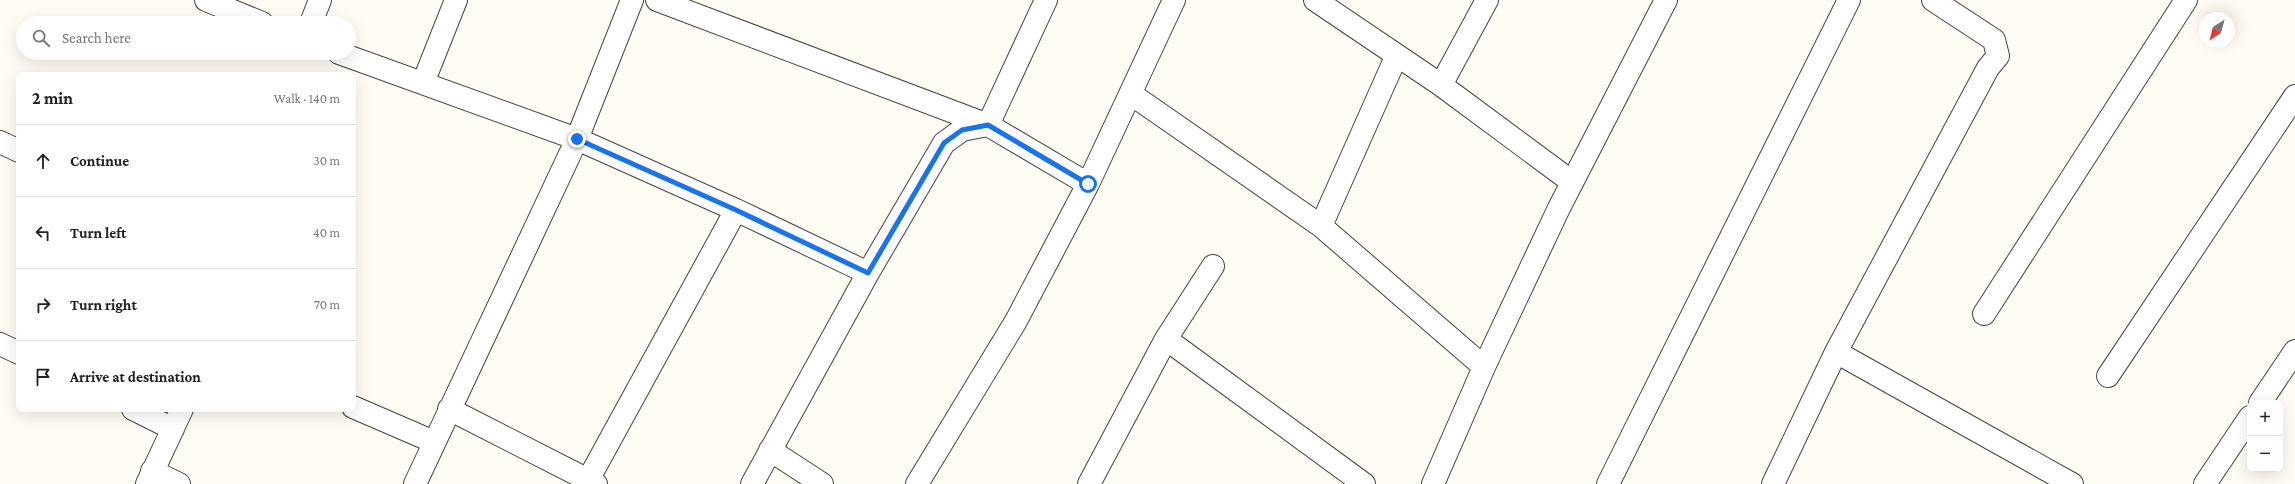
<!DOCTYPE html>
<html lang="en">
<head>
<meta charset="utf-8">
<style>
  :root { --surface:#fff; --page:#f6f6f6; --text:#202124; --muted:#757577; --line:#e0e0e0 }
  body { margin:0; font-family:"Crimson Pro",serif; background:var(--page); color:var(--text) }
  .controls { position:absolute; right:12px; bottom:12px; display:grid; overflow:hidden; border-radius:8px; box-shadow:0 4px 16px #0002 }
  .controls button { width:36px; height:36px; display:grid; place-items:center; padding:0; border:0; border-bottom:1px solid var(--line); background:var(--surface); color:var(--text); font:20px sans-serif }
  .compass { position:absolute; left:2199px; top:12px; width:36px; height:36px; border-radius:50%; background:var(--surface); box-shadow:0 4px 16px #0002; rotate:216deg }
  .stop { position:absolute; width:12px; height:12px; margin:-9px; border:3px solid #1a73e8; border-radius:50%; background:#fff }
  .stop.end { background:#1a73e8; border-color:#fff; box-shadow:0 1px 4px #0008 }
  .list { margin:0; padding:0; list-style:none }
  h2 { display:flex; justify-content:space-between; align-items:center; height:52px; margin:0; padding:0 16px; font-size:17px }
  h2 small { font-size:13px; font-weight:400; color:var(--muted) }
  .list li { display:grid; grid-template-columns:26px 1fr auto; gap:12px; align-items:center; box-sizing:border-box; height:72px; padding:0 16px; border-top:1px solid var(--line) }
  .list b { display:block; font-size:15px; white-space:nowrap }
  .list em { font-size:13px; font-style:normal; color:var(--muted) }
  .icon { flex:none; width:22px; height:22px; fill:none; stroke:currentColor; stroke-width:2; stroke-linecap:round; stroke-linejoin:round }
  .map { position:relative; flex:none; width:2295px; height:484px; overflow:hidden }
  .search { position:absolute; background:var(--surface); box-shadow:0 4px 16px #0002; left:16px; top:16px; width:340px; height:44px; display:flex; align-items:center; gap:10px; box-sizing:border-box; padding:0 14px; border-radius:22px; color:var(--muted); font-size:15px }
  .panel { position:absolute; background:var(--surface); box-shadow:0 4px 16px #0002; left:16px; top:72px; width:340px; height:340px; border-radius:8px }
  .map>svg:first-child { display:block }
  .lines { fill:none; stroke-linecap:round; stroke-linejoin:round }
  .street-casing { stroke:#434343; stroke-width:24 }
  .street { stroke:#fff; stroke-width:22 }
  .route { stroke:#1a73e8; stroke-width:5 }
</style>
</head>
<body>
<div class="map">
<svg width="2295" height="484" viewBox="0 0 2295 484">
  <rect width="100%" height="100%" fill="#fffcf3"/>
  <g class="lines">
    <g class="street-casing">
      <path id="street" d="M 206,0 L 262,23
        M 657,0 L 988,125 L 1088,184
        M 1315,0 L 1441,85 L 1572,182
        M 311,23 L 320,0
        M 339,53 L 577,139 L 736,210 L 868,273
        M 423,83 L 456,0
        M 1441,85 L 1487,0
        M 1131,94 L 1321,226 L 1484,367
        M 0,142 L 19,151
        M 1321,226 L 1396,57
        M 1984,314 L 2186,0
        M 1166,339 L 1364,484
        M 0,344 L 19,353
        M 1836,352 L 2072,484
        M 2108,376 L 2295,96
        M 2260,403 L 2295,351
        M 353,407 L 434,442
        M 133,409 L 173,429
        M 449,409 L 596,484
        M 770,450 L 822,484
        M 152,471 L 179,484
        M 588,480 L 736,210
        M 147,484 L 182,409
        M 415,484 L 577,139 L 632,0
        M 752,484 L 868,273 L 944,143 L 962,130 L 988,125 L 1046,0
        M 917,484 L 1016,321 L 1088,184 L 1174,0
        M 1089,484 L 1166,339 L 1213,266
        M 1433,484 L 1484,367 L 1559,208 L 1666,0
        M 1608,484 L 1849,0
        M 1773,484 L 1836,352 L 1988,68 L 1998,56 L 1994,40 L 1933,0
        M 2205,484 L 2250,417"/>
    </g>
    <use href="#street" class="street"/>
  </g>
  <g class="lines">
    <path class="route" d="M 577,139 L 736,210 L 868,273 L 944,143 L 962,130 L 988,125 L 1088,184"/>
  </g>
</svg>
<div class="controls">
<button>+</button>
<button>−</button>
</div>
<svg class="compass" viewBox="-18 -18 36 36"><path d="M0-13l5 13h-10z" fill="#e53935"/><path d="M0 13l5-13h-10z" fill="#757577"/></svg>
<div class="stop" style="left:1088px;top:184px"></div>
<div class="stop end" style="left:577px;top:139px"></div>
<div class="search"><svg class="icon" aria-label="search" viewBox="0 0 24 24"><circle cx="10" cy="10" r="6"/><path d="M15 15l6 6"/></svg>Search here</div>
<section class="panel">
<h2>2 min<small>Walk · 140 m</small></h2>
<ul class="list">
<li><svg class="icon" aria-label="ahead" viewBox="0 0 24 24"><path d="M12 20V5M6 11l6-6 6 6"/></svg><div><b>Continue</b></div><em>30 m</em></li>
<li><svg class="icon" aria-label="left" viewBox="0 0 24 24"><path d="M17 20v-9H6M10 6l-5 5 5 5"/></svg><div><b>Turn left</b></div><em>40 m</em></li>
<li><svg class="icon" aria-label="right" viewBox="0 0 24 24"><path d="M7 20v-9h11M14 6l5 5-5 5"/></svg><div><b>Turn right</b></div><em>70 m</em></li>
<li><svg class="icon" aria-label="arrive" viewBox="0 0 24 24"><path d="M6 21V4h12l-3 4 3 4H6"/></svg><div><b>Arrive at destination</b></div></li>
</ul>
</section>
</div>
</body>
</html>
